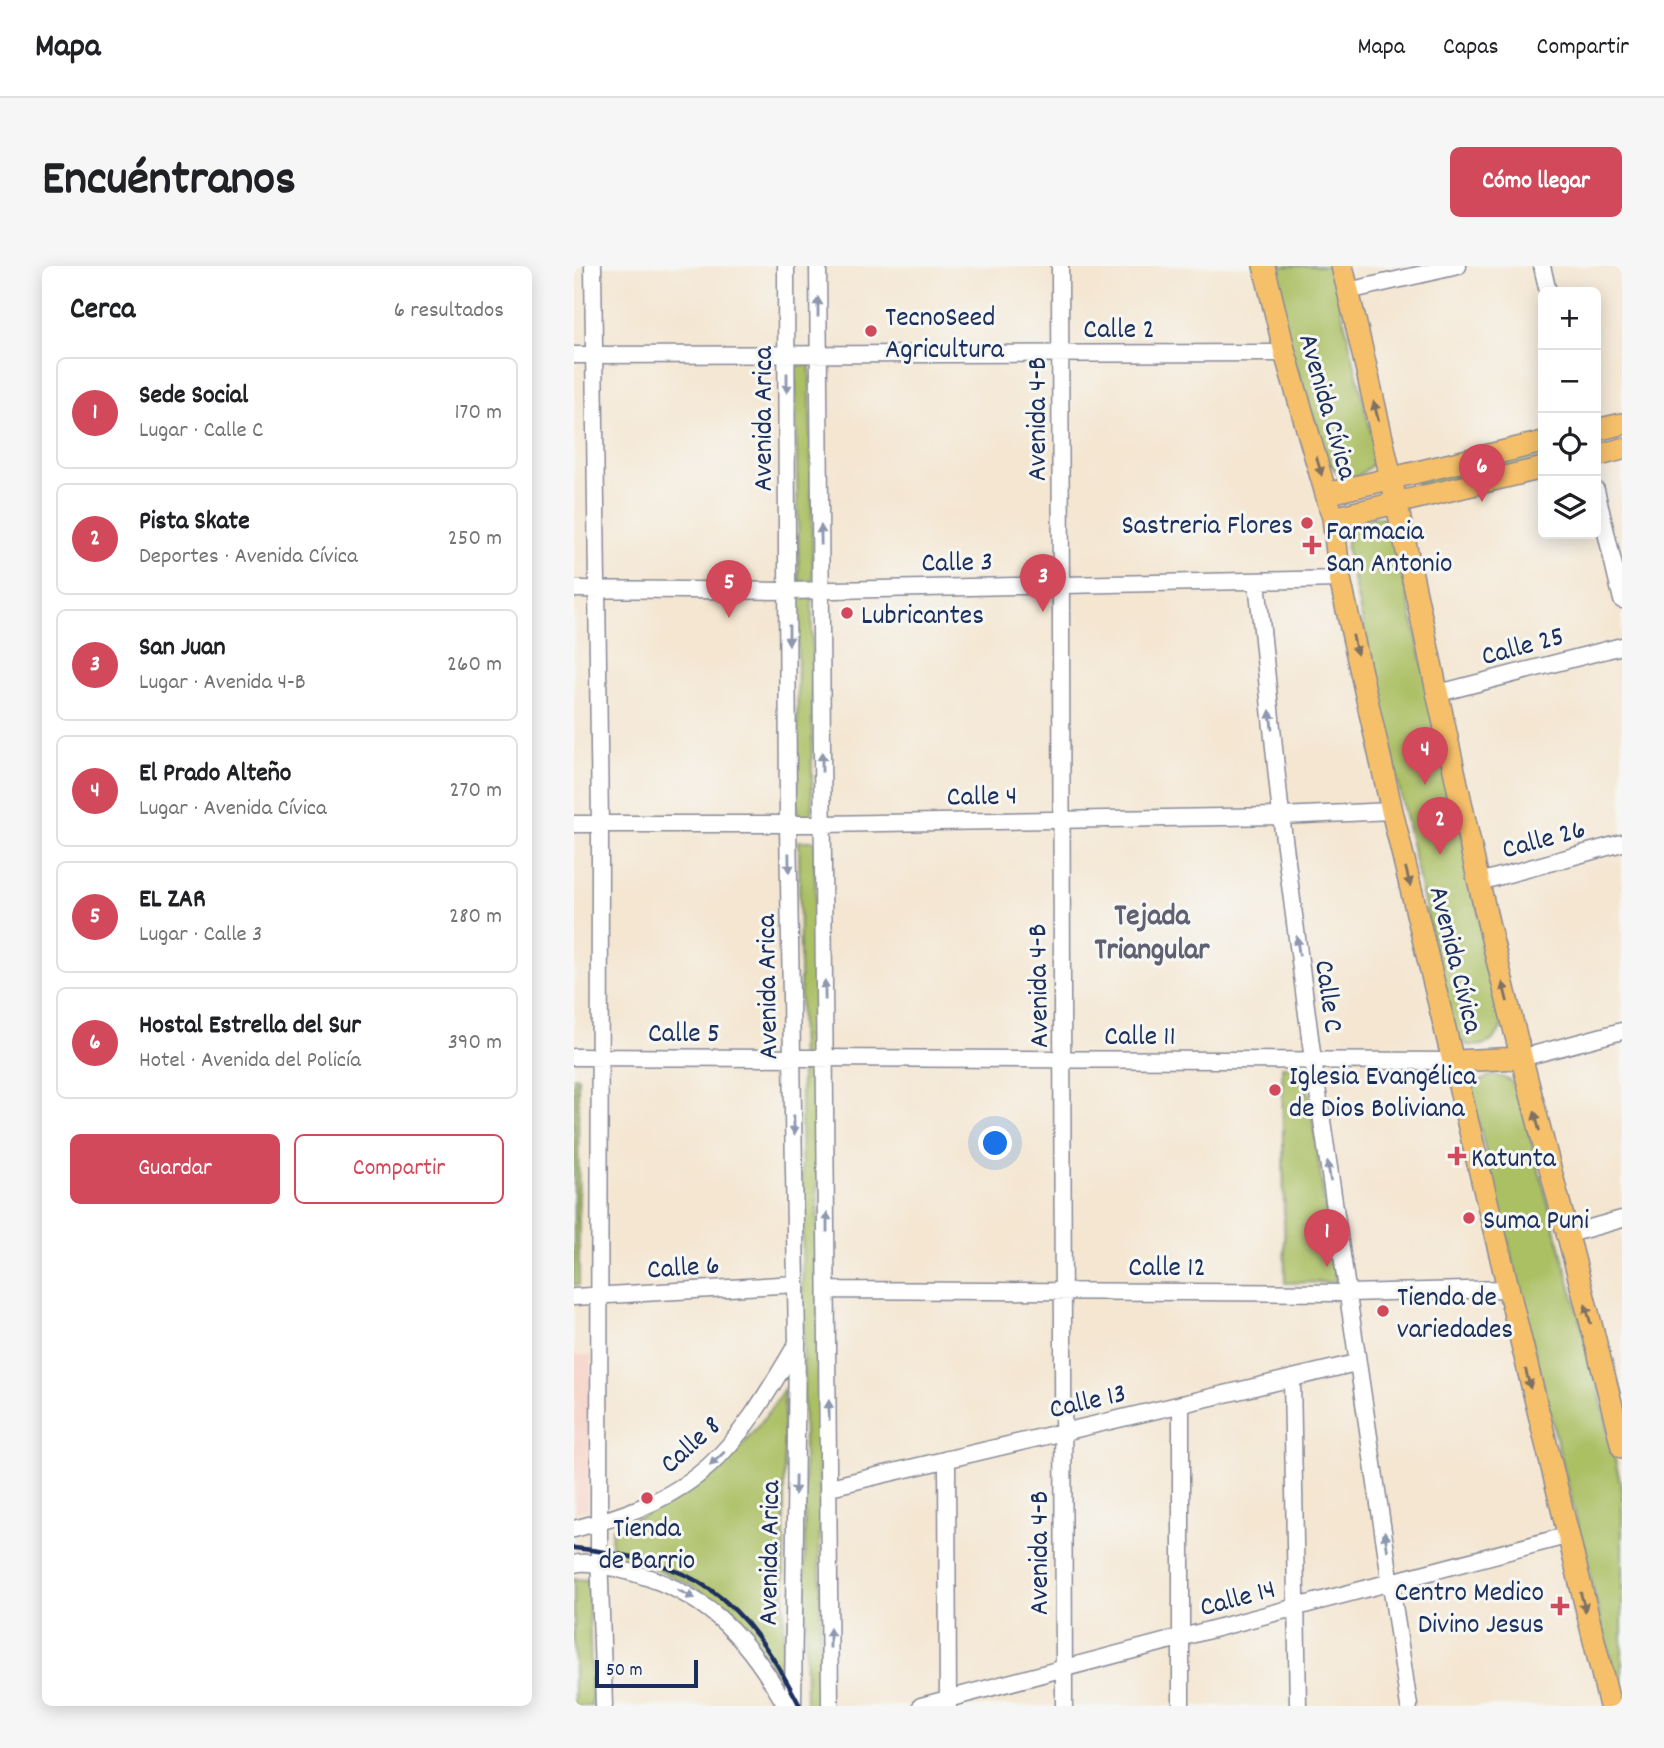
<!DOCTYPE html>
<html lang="es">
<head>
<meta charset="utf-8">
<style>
  :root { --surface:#fff; --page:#f6f6f6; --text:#202124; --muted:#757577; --line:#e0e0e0; --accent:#d1495b }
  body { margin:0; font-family:Dekko,sans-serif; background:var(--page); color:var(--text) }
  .controls { position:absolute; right:21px; top:21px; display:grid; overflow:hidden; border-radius:10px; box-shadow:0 4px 18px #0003 }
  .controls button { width:63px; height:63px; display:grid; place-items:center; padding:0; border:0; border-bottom:2px solid var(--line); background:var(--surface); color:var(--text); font:35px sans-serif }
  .scale { position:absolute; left:21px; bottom:18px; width:103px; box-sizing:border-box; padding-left:7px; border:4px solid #1b2f5e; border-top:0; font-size:19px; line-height:24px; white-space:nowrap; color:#1b2f5e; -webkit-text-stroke:5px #f6f6f2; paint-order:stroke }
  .you { position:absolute; left:422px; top:878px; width:24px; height:24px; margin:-18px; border:5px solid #fff; border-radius:50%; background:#1a73e8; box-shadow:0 0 0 10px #1a73e833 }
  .badge { display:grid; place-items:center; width:46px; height:46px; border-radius:50%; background:var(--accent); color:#fff; font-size:23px; font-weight:700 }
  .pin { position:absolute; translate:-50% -58px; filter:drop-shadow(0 2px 4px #0008) }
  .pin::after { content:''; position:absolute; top:37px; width:24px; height:21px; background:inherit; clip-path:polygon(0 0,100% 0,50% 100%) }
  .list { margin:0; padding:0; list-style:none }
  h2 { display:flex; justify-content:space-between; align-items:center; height:91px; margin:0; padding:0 28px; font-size:30px }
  h2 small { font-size:23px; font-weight:400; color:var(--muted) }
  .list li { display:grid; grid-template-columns:46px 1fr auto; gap:21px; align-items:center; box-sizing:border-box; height:112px; margin:0 14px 14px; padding:0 14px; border:2px solid var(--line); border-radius:10px }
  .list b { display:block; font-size:26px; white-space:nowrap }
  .list p { margin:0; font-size:23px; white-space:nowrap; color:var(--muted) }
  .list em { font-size:23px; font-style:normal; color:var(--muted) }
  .actions { display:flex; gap:14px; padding:21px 28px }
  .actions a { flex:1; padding:16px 0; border:2px solid var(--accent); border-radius:10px; text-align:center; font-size:24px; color:var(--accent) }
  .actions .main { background:var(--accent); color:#fff }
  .icon { flex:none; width:38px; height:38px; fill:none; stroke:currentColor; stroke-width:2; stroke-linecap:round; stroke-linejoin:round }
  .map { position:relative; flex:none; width:1048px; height:1440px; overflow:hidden; border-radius:10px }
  header { display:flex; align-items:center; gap:42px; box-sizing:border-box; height:98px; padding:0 35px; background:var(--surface); border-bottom:2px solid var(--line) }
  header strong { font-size:33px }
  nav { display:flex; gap:38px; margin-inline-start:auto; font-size:24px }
  .intro { display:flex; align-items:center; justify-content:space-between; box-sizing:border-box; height:168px; padding:0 42px }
  h1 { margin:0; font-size:49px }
  .button { padding:18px 32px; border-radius:10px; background:var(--accent); color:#fff; font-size:24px; font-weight:700 }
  main { display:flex; gap:42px; padding:0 42px }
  aside { flex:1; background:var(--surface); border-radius:10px; box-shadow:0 4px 18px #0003 }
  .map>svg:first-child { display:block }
  .built { fill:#f6d1c5 }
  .green { fill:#abbf63; stroke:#637760; stroke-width:2 }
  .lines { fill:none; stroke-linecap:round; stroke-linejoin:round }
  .minor-casing { stroke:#888a98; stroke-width:19 }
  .major-casing { stroke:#888a98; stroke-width:24 }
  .minor { stroke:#fff; stroke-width:16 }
  .major { stroke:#f6c06b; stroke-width:21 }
  .rail { stroke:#1b2f5e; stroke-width:4.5 }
  .oneway { fill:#8d97ae }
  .oneway2 { fill:#7e7064 }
  .poi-dot { fill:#d1495b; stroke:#f6f6f2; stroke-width:2.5 }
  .labels { text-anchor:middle; stroke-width:6; stroke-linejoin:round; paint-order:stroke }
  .poi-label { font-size:28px; fill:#1b2f5e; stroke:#f6f6f2; text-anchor:start }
  .street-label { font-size:28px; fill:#1b2f5e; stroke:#f6f6f2 }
  .neighbourhood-label { font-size:30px; font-weight:bold; fill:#5f6172; stroke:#f6f6f2 }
</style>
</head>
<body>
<header>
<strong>Mapa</strong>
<nav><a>Mapa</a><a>Capas</a><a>Compartir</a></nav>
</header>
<div class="intro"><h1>Encuéntranos</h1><a class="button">Cómo llegar</a></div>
<main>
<aside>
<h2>Cerca<small>6 resultados</small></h2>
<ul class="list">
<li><span class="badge">1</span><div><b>Sede Social</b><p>Lugar · Calle C</p></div><em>170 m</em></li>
<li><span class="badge">2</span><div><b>Pista Skate</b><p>Deportes · Avenida Cívica</p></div><em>250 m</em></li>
<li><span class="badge">3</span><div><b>San Juan</b><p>Lugar · Avenida 4-B</p></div><em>260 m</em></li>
<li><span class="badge">4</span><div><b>El Prado Alteño</b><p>Lugar · Avenida Cívica</p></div><em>270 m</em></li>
<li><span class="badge">5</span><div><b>EL ZAR</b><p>Lugar · Calle 3</p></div><em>280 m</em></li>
<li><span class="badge">6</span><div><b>Hostal Estrella del Sur</b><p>Hotel · Avenida del Policía</p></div><em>390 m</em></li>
</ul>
<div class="actions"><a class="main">Guardar</a><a>Compartir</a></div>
</aside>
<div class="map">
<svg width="1048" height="1440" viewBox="0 0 1048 1440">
  <rect width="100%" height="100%" fill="#f6f6f2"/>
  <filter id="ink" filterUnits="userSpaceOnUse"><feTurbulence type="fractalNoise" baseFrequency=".0143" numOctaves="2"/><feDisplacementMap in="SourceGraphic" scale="14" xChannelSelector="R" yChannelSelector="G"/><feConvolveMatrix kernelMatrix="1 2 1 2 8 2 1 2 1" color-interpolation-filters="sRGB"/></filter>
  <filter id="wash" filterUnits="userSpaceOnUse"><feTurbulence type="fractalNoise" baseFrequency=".00686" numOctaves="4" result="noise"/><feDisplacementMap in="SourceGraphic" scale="28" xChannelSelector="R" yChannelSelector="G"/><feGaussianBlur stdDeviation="1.57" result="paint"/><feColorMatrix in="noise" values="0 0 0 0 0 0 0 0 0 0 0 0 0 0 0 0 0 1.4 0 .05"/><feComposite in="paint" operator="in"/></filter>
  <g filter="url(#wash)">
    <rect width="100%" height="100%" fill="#f4e6d1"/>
    <path class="built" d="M 0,1089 L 18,1089 L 13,1243 L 0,1246 Z"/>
    <path class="green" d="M 697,0 L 757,0 L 801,183 L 799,198 L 783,211 L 766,210 L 754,196 L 710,64 Z
      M 221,99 L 236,99 L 239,315 L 225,315 Z
      M 969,185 L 969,193 L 845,222 L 841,216 Z
      M 800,251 L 810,253 L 818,262 L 930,754 C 924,773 914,783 893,779 L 878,764 L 773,285 C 771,263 781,257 800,251 Z
      M 224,329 L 238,329 L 238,553 L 223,553 Z
      M 225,575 L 241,575 L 247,1440 L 232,1440 Z
      M 708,800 L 727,802 L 733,814 L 762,1016 L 711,1017 Z
      M 915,810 C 929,810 936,812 943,823 L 1024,1120 L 1048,1224 L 1048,1440 L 897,826 L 903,818 Z
      M 0,811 L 4,811 L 5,1019 L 0,1019 Z
      M 210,1123 L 210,1420 C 156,1337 132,1316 36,1290 L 38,1262 C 119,1232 164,1196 210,1123 Z
      M 0,1313 L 14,1314 L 18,1440 L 0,1440 Z"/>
  </g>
  <g filter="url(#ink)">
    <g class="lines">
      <g class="minor-casing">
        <path id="minor" d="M 19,0 L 26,559 L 25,1285 L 30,1440
          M 212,0 L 214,559 L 223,1077 L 219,1440
          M 244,0 L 256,1440
          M 486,0 L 490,1440
          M 968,0 L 974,26
          M 774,25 L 884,0
          M 0,89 L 711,87
          M 1022,224 L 1048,334
          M 683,315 L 707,550 L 739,794 L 835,1440
          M 0,323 L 215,325 L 766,313
          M 861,428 L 1048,380
          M 0,558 L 248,558 L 707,550 L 818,545
          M 905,616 L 1048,577
          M 0,791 L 880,795
          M 947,792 L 1048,765
          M 991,969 L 1048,953
          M 253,1024 L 773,1027 L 932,1023
          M 0,1031 L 222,1018
          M 718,1112 L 724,1440
          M 607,1138 L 607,1440
          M 373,1193 L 374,1440
          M 256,1221 L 782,1097
          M 0,1263 C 128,1230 157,1190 222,1079
          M 0,1298 C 15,1294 33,1301 48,1304 C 129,1323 173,1369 212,1440
          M 347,1440 L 992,1270"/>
      </g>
      <g class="major-casing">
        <path id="major" d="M 690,0 L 711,87 L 759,252 L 766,313 L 818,545 L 1036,1440
          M 768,0 C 818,203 858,409 904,613 C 947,804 1002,991 1048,1181
          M 1022,164 L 1048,158
          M 1022,190 L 1048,183
          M 752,228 L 969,176
          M 759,252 L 969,202
          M 880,795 L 947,792"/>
      </g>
      <use href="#minor" class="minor"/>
      <use href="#major" class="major"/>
      <path class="rail" d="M 0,1282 C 123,1295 169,1330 226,1440"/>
    </g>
    <defs><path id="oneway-solid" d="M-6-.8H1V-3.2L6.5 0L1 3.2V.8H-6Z" transform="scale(1.75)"/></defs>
    <g class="oneway">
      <use href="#oneway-solid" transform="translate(244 41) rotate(-90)"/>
      <use href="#oneway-solid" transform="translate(213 117) rotate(90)"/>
      <use href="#oneway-solid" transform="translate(247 269) rotate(-91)"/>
      <use href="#oneway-solid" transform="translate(215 369) rotate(90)"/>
      <use href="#oneway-solid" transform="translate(697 454) rotate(-96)"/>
      <use href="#oneway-solid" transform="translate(248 496) rotate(-90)"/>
      <use href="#oneway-solid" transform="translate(215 597) rotate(89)"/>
      <use href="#oneway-solid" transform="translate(724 680) rotate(-98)"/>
      <use href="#oneway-solid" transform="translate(251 724) rotate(-91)"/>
      <use href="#oneway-solid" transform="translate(220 859) rotate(89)"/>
      <use href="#oneway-solid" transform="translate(755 905) rotate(-98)"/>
      <use href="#oneway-solid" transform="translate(253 956) rotate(-90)"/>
      <use href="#oneway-solid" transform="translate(255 1144) rotate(-91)"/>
      <use href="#oneway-solid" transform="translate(143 1193) rotate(137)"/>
      <use href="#oneway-solid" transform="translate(221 1219) rotate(91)"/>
      <use href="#oneway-solid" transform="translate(812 1275) rotate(-99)"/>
      <use href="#oneway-solid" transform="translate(112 1328) rotate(26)"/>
      <use href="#oneway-solid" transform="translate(256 1372) rotate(-90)"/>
    </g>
    <g class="oneway2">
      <use href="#oneway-solid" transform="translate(802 145) rotate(-104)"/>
      <use href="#oneway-solid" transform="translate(745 200) rotate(74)"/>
      <use href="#oneway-solid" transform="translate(781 379) rotate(77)"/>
      <use href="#oneway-solid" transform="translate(834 611) rotate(76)"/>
      <use href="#oneway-solid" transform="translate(931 726) rotate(-104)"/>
      <use href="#oneway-solid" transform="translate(963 855) rotate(-104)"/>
      <use href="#oneway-solid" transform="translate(1014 1048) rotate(-106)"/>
      <use href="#oneway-solid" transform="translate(954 1113) rotate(76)"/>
      <use href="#oneway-solid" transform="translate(1009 1336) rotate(76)"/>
    </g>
  </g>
  <g class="poi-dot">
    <circle cx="297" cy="65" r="7"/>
    <circle cx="733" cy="257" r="7"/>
    <path d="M734.5 268.5h7v7h7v7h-7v7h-7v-7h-7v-7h7z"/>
    <circle cx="273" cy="347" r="7"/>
    <circle cx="701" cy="824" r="7"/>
    <path d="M879.5 879.5h7v7h7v7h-7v7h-7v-7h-7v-7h7z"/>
    <circle cx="895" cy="952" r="7"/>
    <circle cx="809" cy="1045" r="7"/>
    <circle cx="73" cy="1232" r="7"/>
    <path d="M982.5 1329.5h7v7h7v7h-7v7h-7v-7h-7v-7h7z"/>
  </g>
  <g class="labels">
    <g class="poi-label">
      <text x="311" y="59">TecnoSeed<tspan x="311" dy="32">Agricultura</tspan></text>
      <text x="719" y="267" text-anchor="end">Sastreria Flores</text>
      <text x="752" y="273">Farmacia<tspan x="752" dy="32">San Antonio</tspan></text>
      <text x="287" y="357">Lubricantes</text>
      <text x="715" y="818">Iglesia Evangélica<tspan x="715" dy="32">de Dios Boliviana</tspan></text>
      <text x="897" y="900">Katunta</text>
      <text x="909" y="962">Suma Puni</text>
      <text x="823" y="1039">Tienda de<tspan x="823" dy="32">variedades</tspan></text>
      <text x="73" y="1270" text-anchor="middle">Tienda<tspan x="73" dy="32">de Barrio</tspan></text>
      <text x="970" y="1334" text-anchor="end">Centro Medico<tspan x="970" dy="32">Divino Jesus</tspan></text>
    </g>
    <g class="street-label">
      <text x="545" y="71">Calle 2</text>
      <text transform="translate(756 140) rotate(74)" y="10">Avenida Cívica</text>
      <text transform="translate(187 153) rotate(-90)" y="10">Avenida Arica</text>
      <text transform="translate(461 153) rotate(-90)" y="10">Avenida 4-B</text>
      <text transform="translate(383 294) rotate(-1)" y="10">Calle 3</text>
      <text transform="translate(948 378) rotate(-15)" y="10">Calle 25</text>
      <text transform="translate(408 528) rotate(-1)" y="10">Calle 4</text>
      <text transform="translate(969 571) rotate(-15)" y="10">Calle 26</text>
      <text transform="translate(884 693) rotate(76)" y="10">Avenida Cívica</text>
      <text transform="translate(462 720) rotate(-91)" y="10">Avenida 4-B</text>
      <text transform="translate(191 721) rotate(-91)" y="10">Avenida Arica</text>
      <text transform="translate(757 730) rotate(82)" y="10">Calle C</text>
      <text x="110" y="775">Calle 5</text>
      <text x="566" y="778">Calle 11</text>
      <text transform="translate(109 999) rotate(-4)" y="10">Calle 6</text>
      <text x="593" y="1009">Calle 12</text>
      <text transform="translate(513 1133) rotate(-13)" y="10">Calle 13</text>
      <text transform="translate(115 1177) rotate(-42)" y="10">Calle 8</text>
      <text transform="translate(193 1287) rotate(-89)" y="10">Avenida Arica</text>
      <text transform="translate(463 1287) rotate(-90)" y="10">Avenida 4-B</text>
      <text transform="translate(663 1330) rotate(-15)" y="10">Calle 14</text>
    </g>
    <g class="neighbourhood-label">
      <text x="578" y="658">Tejada<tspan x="578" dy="34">Triangular</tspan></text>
    </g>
  </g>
</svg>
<div class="controls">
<button>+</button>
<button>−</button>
<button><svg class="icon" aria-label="locate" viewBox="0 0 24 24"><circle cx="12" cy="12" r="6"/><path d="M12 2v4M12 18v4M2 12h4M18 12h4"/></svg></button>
<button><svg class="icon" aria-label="layers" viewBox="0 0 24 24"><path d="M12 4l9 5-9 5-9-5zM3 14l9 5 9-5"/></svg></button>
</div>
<div class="scale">50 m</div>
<div class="you"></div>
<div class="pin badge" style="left:753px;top:1001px">1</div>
<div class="pin badge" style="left:866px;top:589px">2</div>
<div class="pin badge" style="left:469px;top:346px">3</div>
<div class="pin badge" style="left:851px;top:519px">4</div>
<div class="pin badge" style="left:155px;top:352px">5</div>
<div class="pin badge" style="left:908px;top:236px">6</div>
</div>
</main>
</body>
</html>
